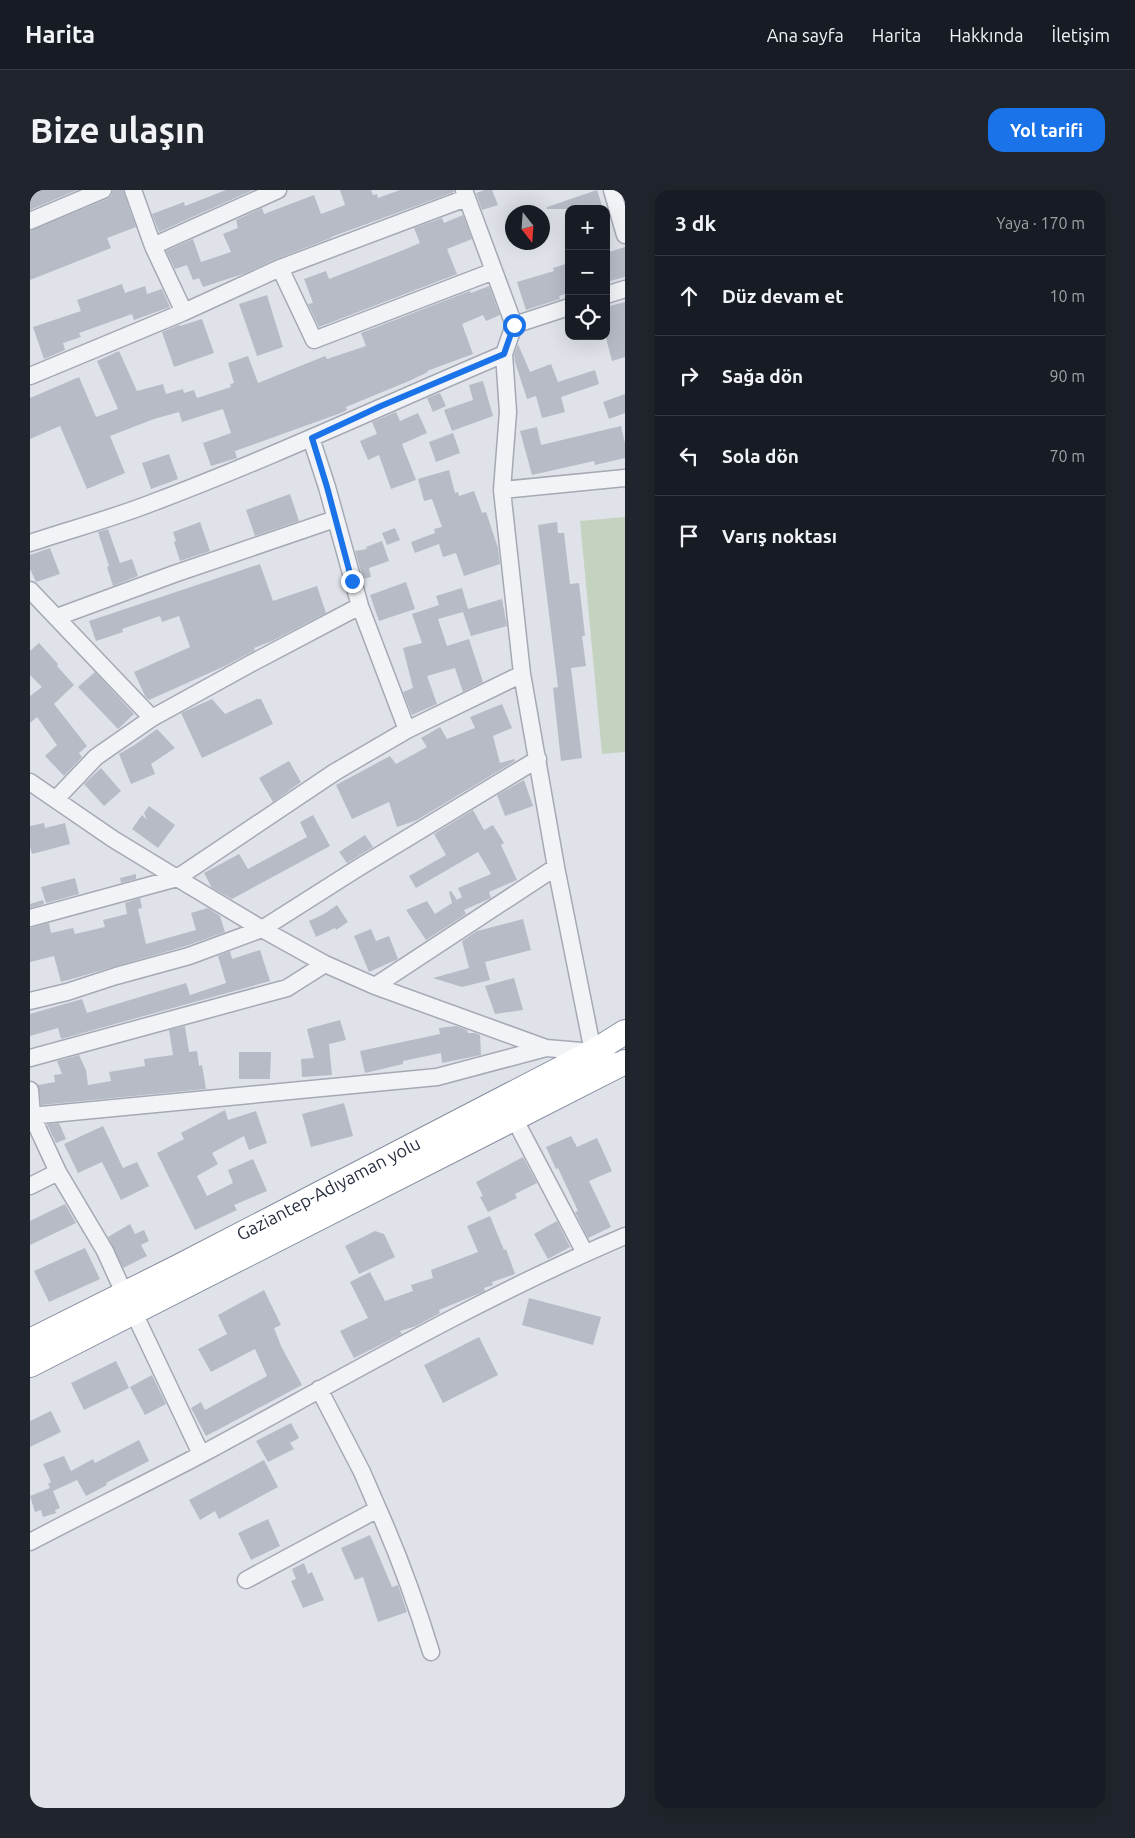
<!DOCTYPE html>
<html lang="tr">
<head>
<meta charset="utf-8">
<style>
  :root { --surface:#171b24; --page:#20242c; --text:#f1f3f6; --muted:#9ea1a6; --line:#363941; --accent:#1a73e8 }
  body { margin:0; font-family:Ubuntu,sans-serif; background:var(--page); color:var(--text) }
  .controls { position:absolute; right:15px; top:15px; display:grid; overflow:hidden; border-radius:10px; box-shadow:0 5px 20px #0002 }
  .controls button { width:45px; height:45px; display:grid; place-items:center; padding:0; border:0; border-bottom:1px solid var(--line); background:var(--surface); color:var(--text); font:25px sans-serif }
  .compass { position:absolute; left:475px; top:15px; width:45px; height:45px; border-radius:50%; background:var(--surface); box-shadow:0 5px 20px #0002; rotate:163deg }
  .stop { position:absolute; width:15px; height:15px; margin:-11px; border:4px solid #1a73e8; border-radius:50%; background:#fff }
  .stop.end { background:#1a73e8; border-color:#fff; box-shadow:0 1px 5px #0008 }
  .list { margin:0; padding:0; list-style:none }
  h2 { display:flex; justify-content:space-between; align-items:center; height:65px; margin:0; padding:0 20px; font-size:21px }
  h2 small { font-size:16px; font-weight:400; color:var(--muted) }
  .list li { display:grid; grid-template-columns:32px 1fr auto; gap:15px; align-items:center; box-sizing:border-box; height:80px; padding:0 20px; border-top:1px solid var(--line) }
  .list b { display:block; font-size:19px; white-space:nowrap }
  .list em { font-size:16px; font-style:normal; color:var(--muted) }
  .icon { flex:none; width:28px; height:28px; fill:none; stroke:currentColor; stroke-width:2; stroke-linecap:round; stroke-linejoin:round }
  .map { position:relative; flex:none; width:595px; height:1618px; overflow:hidden; border-radius:15px }
  header { display:flex; align-items:center; gap:30px; box-sizing:border-box; height:70px; padding:0 25px; background:var(--surface); border-bottom:1px solid var(--line) }
  header strong { font-size:24px }
  nav { display:flex; gap:28px; margin-inline-start:auto; font-size:18px }
  .intro { display:flex; align-items:center; justify-content:space-between; box-sizing:border-box; height:120px; padding:0 30px }
  h1 { margin:0; font-size:35px }
  .button { padding:12px 22px; border-radius:15px; background:var(--accent); color:#fff; font-size:18px; font-weight:700 }
  main { display:flex; gap:30px; padding:0 30px }
  aside { flex:1; background:var(--surface); border-radius:15px; box-shadow:0 5px 20px #0002 }
  .map>svg:first-child { display:block }
  .green { fill:#c4d3c0 }
  .building { fill:#b6bbc6 }
  .lines { fill:none; stroke-linecap:round; stroke-linejoin:round }
  .minor-casing { stroke:#a4a9b3; stroke-width:19 }
  .highway-casing { stroke:#868fa0; stroke-width:26 }
  .minor { stroke:#f2f3f7; stroke-width:16 }
  .highway { stroke:#fff; stroke-width:24 }
  .route { stroke:#1a73e8; stroke-width:6 }
  .labels { text-anchor:middle; stroke-width:4.5; stroke-linejoin:round; paint-order:stroke }
  .street-label { font-size:18px; fill:#283040; stroke:#eff1f6 }
</style>
</head>
<body>
<header>
<strong>Harita</strong>
<nav><a>Ana sayfa</a><a>Harita</a><a>Hakkında</a><a>İletişim</a></nav>
</header>
<div class="intro"><h1>Bize ulaşın</h1><a class="button">Yol tarifi</a></div>
<main>
<div class="map">
<svg width="595" height="1618" viewBox="0 0 595 1618">
  <rect width="100%" height="100%" fill="#dfe2e9"/>
  <path class="green" d="M 595,327 L 595,562 L 572,564 L 550,331 Z"/>
  <path class="building" d="M 0,0 L 47,0 L 0,20 Z
    M 83,0 L 93,0 L 106,37 L 77,48 L 81,58 L 0,90 L 0,41 L 77,9 L 81,6 Z
    M 196,0 L 223,0 L 129,42 L 122,24 L 154,12 L 155,16 Z
    M 310,0 L 341,0 L 343,5 L 347,4 L 348,8 L 370,0 L 424,0 L 424,2 L 301,47 L 301,48 L 246,69 L 216,83 L 173,97 L 169,88 L 163,90 L 157,75 L 145,79 L 136,61 L 163,49 L 171,72 L 201,62 L 193,44 L 208,38 L 206,30 L 232,18 L 234,24 L 284,5 L 291,24 L 315,15 Z
    M 455,0 L 462,0 L 468,15 L 452,20 L 446,3 Z
    M 567,0 L 573,19 L 517,19 L 517,17 Z
    M 433,25 L 442,49 L 417,59 L 427,84 L 289,137 L 278,114 L 283,113 L 274,89 L 296,81 L 299,89 L 371,61 L 390,53 L 384,38 L 412,28 L 414,33 Z
    M 595,57 L 595,87 L 576,92 L 576,63 Z
    M 539,73 L 539,103 L 529,106 L 530,109 L 496,120 L 487,92 L 524,81 L 523,78 Z
    M 92,94 L 95,103 L 115,96 L 117,104 L 132,99 L 140,117 L 104,130 L 102,124 L 49,143 L 51,147 L 33,153 L 35,160 L 14,169 L 3,137 L 51,121 L 47,110 Z
    M 459,96 L 470,125 L 456,131 L 453,125 L 432,134 L 443,164 L 397,181 L 398,182 L 379,191 L 316,217 L 317,220 L 311,223 L 205,261 L 207,268 L 181,276 L 173,253 L 201,243 L 193,219 L 152,232 L 149,222 L 124,229 L 80,246 L 95,283 L 57,299 L 30,236 L 0,249 L 0,208 L 49,187 L 66,227 L 88,219 L 67,171 L 89,161 L 107,201 L 133,194 L 136,204 L 153,199 L 154,203 L 164,200 L 167,208 L 201,197 L 200,194 L 204,193 L 198,173 L 218,166 L 228,193 L 295,166 L 297,169 L 336,156 L 331,143 L 440,101 L 441,103 Z
    M 237,105 L 253,157 L 227,166 L 209,114 Z
    M 595,112 L 595,167 L 582,171 L 576,148 L 576,117 Z
    M 172,129 L 184,163 L 144,177 L 132,142 L 149,135 L 150,136 Z
    M 488,154 L 500,182 L 521,174 L 528,192 L 565,180 L 569,194 L 531,207 L 535,222 L 512,228 L 506,206 L 497,209 L 485,172 L 484,165 Z
    M 453,191 L 463,226 L 422,241 L 414,220 L 443,210 L 439,195 Z
    M 410,203 L 416,216 L 403,222 L 397,208 Z
    M 595,204 L 595,223 L 579,229 L 573,212 Z
    M 366,222 L 370,231 L 388,223 L 397,243 L 372,254 L 386,290 L 361,299 L 349,265 L 338,270 L 330,251 L 347,244 L 342,232 Z
    M 591,236 L 595,253 L 595,268 L 565,275 L 564,271 L 502,285 L 490,241 L 507,237 L 511,255 Z
    M 423,243 L 430,263 L 406,272 L 399,252 Z
    M 139,264 L 148,289 L 121,299 L 112,273 Z
    M 419,280 L 425,303 L 428,302 L 429,306 L 444,301 L 452,323 L 456,322 L 468,358 L 470,374 L 434,386 L 426,363 L 413,367 L 409,354 L 385,363 L 381,352 L 405,343 L 404,339 L 412,337 L 402,309 L 394,311 L 388,289 Z
    M 260,304 L 269,331 L 225,346 L 216,320 Z
    M 170,332 L 180,361 L 150,371 L 144,352 L 146,351 L 143,342 Z
    M 527,332 L 528,343 L 534,343 L 540,394 L 549,393 L 555,446 L 552,446 L 556,476 L 541,478 L 552,568 L 531,571 L 523,498 L 528,497 L 508,335 Z
    M 365,338 L 370,350 L 357,355 L 352,343 Z
    M 78,339 L 90,373 L 102,369 L 108,386 L 83,396 L 77,377 L 79,376 L 68,342 Z
    M 352,351 L 359,371 L 339,378 L 341,387 L 333,389 L 325,361 L 337,359 L 336,357 Z
    M 20,358 L 30,384 L 6,392 L 0,379 L 0,365 Z
    M 230,374 L 243,411 L 287,396 L 296,423 L 242,451 L 224,458 L 225,460 L 195,476 L 119,510 L 115,506 L 104,482 L 160,457 L 149,426 L 132,432 L 130,426 L 92,439 L 93,442 L 66,451 L 59,431 Z
    M 376,392 L 385,419 L 349,431 L 340,405 Z
    M 432,398 L 438,419 L 472,409 L 477,436 L 441,446 L 433,422 L 408,429 L 417,456 L 439,449 L 453,492 L 433,502 L 425,478 L 397,486 L 407,514 L 382,525 L 373,502 L 383,498 L 373,458 L 392,453 L 382,424 L 409,415 L 406,406 Z
    M 9,453 L 28,474 L 27,476 L 44,495 L 24,514 L 57,556 L 49,563 L 52,567 L 34,586 L 15,566 L 27,555 L 7,527 L 0,533 L 0,506 L 12,497 L 0,485 L 0,461 Z
    M 65,482 L 104,524 L 88,539 L 48,497 Z
    M 182,509 L 195,524 L 227,509 L 231,509 L 243,534 L 172,568 L 151,523 Z
    M 472,514 L 482,538 L 463,546 L 470,573 L 484,569 L 485,571 L 387,630 L 367,637 L 359,612 L 322,629 L 306,595 L 360,566 L 366,574 L 397,557 L 391,548 L 410,537 L 417,549 L 445,538 L 440,527 Z
    M 127,539 L 145,558 L 121,574 L 125,584 L 101,594 L 89,564 L 106,554 Z
    M 259,571 L 271,592 L 243,612 L 229,588 Z
    M 71,578 L 91,601 L 74,616 L 54,594 Z
    M 494,590 L 503,616 L 475,626 L 467,605 Z
    M 119,616 L 145,635 L 128,658 L 102,639 L 112,625 L 117,630 L 114,623 Z
    M 443,620 L 454,640 L 463,635 L 474,653 L 471,655 L 487,690 L 459,702 L 461,708 L 434,720 L 436,724 L 396,750 L 376,720 L 397,711 L 405,724 L 422,713 L 419,702 L 421,701 L 427,710 L 432,707 L 428,698 L 461,684 L 448,662 L 386,698 L 379,686 L 416,665 L 404,644 Z
    M 283,625 L 300,656 L 202,709 L 182,698 L 174,683 L 209,664 L 218,679 L 277,647 L 270,632 Z
    M 14,633 L 15,638 L 35,633 L 40,654 L 2,664 L 0,657 L 0,636 Z
    M 335,645 L 343,657 L 317,673 L 309,662 Z
    M 106,684 L 106,689 L 91,693 L 90,688 Z
    M 45,688 L 49,704 L 16,713 L 11,697 Z
    M 110,708 L 112,718 L 108,719 L 116,754 L 166,740 L 161,723 L 178,718 L 190,726 L 195,742 L 156,756 L 31,792 L 24,766 L 0,772 L 0,738 L 19,733 L 21,743 L 43,738 L 45,744 L 75,737 L 73,730 L 97,724 L 95,713 Z
    M 13,710 L 14,714 L 0,718 L 0,714 Z
    M 307,715 L 318,732 L 306,740 L 305,738 L 286,747 L 279,731 L 294,724 Z
    M 493,729 L 501,760 L 455,772 L 460,790 L 432,797 L 403,788 L 439,778 L 432,751 L 447,741 Z
    M 341,739 L 346,751 L 359,746 L 368,769 L 339,782 L 324,746 Z
    M 230,760 L 240,791 L 31,849 L 28,838 L 0,846 L 0,824 L 52,809 L 57,823 L 156,793 L 160,805 L 196,793 L 188,766 L 200,761 L 202,769 Z
    M 484,788 L 493,820 L 465,824 L 455,796 Z
    M 310,830 L 316,850 L 299,854 L 302,885 L 272,887 L 271,869 L 284,868 L 277,839 Z
    M 155,836 L 159,862 L 167,861 L 169,876 L 172,875 L 176,899 L 11,915 L 8,895 L 25,892 L 24,885 L 32,884 L 27,871 L 49,865 L 56,880 L 58,895 L 81,891 L 79,882 L 115,876 L 114,869 L 143,865 L 139,840 Z
    M 426,836 L 437,840 L 438,843 L 445,843 L 450,845 L 451,865 L 412,873 L 411,863 L 373,871 L 373,874 L 335,883 L 330,861 L 410,844 L 409,838 Z
    M 209,862 L 241,862 L 240,889 L 209,889 Z
    M 314,913 L 323,946 L 281,957 L 272,924 Z
    M 195,920 L 198,930 L 226,921 L 237,953 L 219,960 L 214,946 L 182,963 L 188,974 L 167,986 L 177,1006 L 203,993 L 198,980 L 223,969 L 237,1001 L 204,1015 L 207,1020 L 165,1040 L 127,963 L 154,949 L 151,943 Z
    M 29,933 L 36,949 L 26,953 L 17,934 Z
    M 73,936 L 93,978 L 107,972 L 119,996 L 91,1010 L 72,972 L 48,983 L 34,954 Z
    M 541,946 L 547,957 L 567,948 L 582,981 L 559,991 L 581,1037 L 558,1048 L 545,1022 L 548,1021 L 528,978 L 526,979 L 516,957 Z
    M 493,967 L 507,993 L 485,1004 L 487,1008 L 458,1022 L 450,1007 L 453,1006 L 446,992 Z
    M 35,1014 L 46,1033 L 0,1055 L 0,1031 Z
    M 460,1026 L 474,1060 L 476,1059 L 485,1084 L 462,1092 L 463,1095 L 454,1098 L 455,1101 L 409,1120 L 410,1123 L 386,1136 L 370,1141 L 372,1144 L 324,1168 L 310,1141 L 338,1128 L 320,1092 L 340,1082 L 355,1111 L 383,1101 L 381,1095 L 403,1088 L 401,1080 L 448,1062 L 437,1036 Z
    M 527,1031 L 540,1057 L 518,1069 L 504,1044 Z
    M 100,1034 L 105,1044 L 114,1040 L 119,1051 L 111,1055 L 117,1066 L 93,1078 L 78,1047 Z
    M 345,1041 L 354,1044 L 365,1067 L 329,1084 L 315,1056 Z
    M 55,1058 L 70,1089 L 19,1112 L 4,1081 Z
    M 234,1100 L 251,1135 L 244,1138 L 251,1156 L 272,1195 L 176,1246 L 161,1218 L 171,1212 L 175,1220 L 237,1186 L 225,1159 L 181,1182 L 168,1159 L 197,1144 L 188,1125 Z
    M 499,1108 L 571,1127 L 563,1155 L 492,1135 Z
    M 449,1147 L 468,1185 L 413,1213 L 394,1175 Z
    M 86,1171 L 99,1198 L 54,1220 L 41,1193 Z
    M 122,1185 L 136,1214 L 115,1225 L 100,1197 Z
    M 21,1221 L 31,1242 L 0,1257 L 0,1231 Z
    M 261,1233 L 269,1248 L 260,1253 L 264,1259 L 238,1272 L 226,1251 Z
    M 109,1250 L 119,1271 L 76,1293 L 77,1295 L 56,1306 L 47,1290 L 23,1301 L 30,1318 L 25,1320 L 26,1323 L 13,1327 L 11,1320 L 5,1322 L 0,1306 L 20,1298 L 18,1294 L 21,1292 L 13,1274 L 34,1266 L 41,1281 L 63,1269 L 65,1273 Z
    M 234,1270 L 248,1297 L 189,1329 L 185,1321 L 170,1330 L 159,1310 Z
    M 238,1329 L 250,1356 L 221,1370 L 208,1343 Z
    M 340,1345 L 362,1397 L 368,1395 L 377,1422 L 348,1432 L 333,1387 L 325,1390 L 311,1358 Z
    M 274,1373 L 278,1384 L 282,1382 L 294,1410 L 273,1418 L 261,1391 L 266,1389 L 262,1379 Z"/>
  <g class="lines">
    <g class="minor-casing">
      <path id="minor" d="M 103,0 L 123,56 L 154,122
        M 434,0 L 484,135 L 474,164 L 478,222 L 472,300 L 492,484 L 526,677 L 563,862
        M 582,0 L 595,45
        M 0,31 L 73,0
        M 123,56 L 248,0
        M 250,78 L 284,150 L 464,81
        M 576,105 L 595,99
        M 484,135 L 539,117
        M 0,186 L 154,122 L 250,78 L 436,8
        M 281,248 L 297,297 L 330,416 L 377,540
        M 472,300 L 595,288
        M 0,353 C 39,340 80,329 119,314 C 239,269 356,214 474,164
        M 0,400 L 122,528
        M 27,427 L 144,384 L 305,329
        M 0,592 L 83,649 L 147,688 L 232,739 L 295,774 L 345,796 L 516,858 L 563,862 L 595,876
        M 26,609 L 66,567 L 122,528 L 220,474 L 330,416
        M 0,728 L 147,688 L 305,582 L 377,540 L 492,484
        M 345,796 L 526,677
        M 0,811 L 37,802 L 86,786 L 159,766 L 232,739 L 328,678 L 508,569
        M 0,868 L 257,798 L 295,774
        M 0,900 L 2,926 L 28,982 L 75,1061 L 94,1103
        M 0,926 L 407,887 L 516,858
        M 485,930 L 555,1063
        M 0,996 L 28,982
        M 104,1123 L 171,1264
        M 348,1319 C 369,1366 386,1413 401,1462
        M 0,1352 C 57,1322 115,1294 172,1264 C 311,1189 449,1108 595,1046
        M 216,1390 L 348,1319 L 332,1282 L 289,1199"/>
    </g>
    <g class="highway-casing">
      <g id="highway">
        <path id="s1" d="M 0,1151 L 150,1076 L 563,862 L 595,842"/>
        <path d="M 0,1175 L 595,872"/>
      </g>
    </g>
    <use href="#minor" class="minor"/>
    <use href="#highway" class="highway"/>
  </g>
  <g class="lines">
    <path class="route" d="M 322,391 L 297,297 L 282,248 L 351,216 L 474,164 L 484,135"/>
  </g>
  <g class="labels">
    <g class="street-label">
      <text dy="6" stroke="none"><textPath href="#s1" startOffset="335">Gaziantep-Adıyaman yolu</textPath></text>
    </g>
  </g>
</svg>
<div class="controls">
<button>+</button>
<button>−</button>
<button><svg class="icon" aria-label="locate" viewBox="0 0 24 24"><circle cx="12" cy="12" r="6"/><path d="M12 2v4M12 18v4M2 12h4M18 12h4"/></svg></button>
</div>
<svg class="compass" viewBox="-18 -18 36 36"><path d="M0-13l5 13h-10z" fill="#e53935"/><path d="M0 13l5-13h-10z" fill="#9ea1a6"/></svg>
<div class="stop" style="left:484px;top:135px"></div>
<div class="stop end" style="left:322px;top:391px"></div>
</div>
<aside>
<h2>3 dk<small>Yaya · 170 m</small></h2>
<ul class="list">
<li><svg class="icon" aria-label="ahead" viewBox="0 0 24 24"><path d="M12 20V5M6 11l6-6 6 6"/></svg><div><b>Düz devam et</b></div><em>10 m</em></li>
<li><svg class="icon" aria-label="right" viewBox="0 0 24 24"><path d="M7 20v-9h11M14 6l5 5-5 5"/></svg><div><b>Sağa dön</b></div><em>90 m</em></li>
<li><svg class="icon" aria-label="left" viewBox="0 0 24 24"><path d="M17 20v-9H6M10 6l-5 5 5 5"/></svg><div><b>Sola dön</b></div><em>70 m</em></li>
<li><svg class="icon" aria-label="arrive" viewBox="0 0 24 24"><path d="M6 21V4h12l-3 4 3 4H6"/></svg><div><b>Varış noktası</b></div></li>
</ul>
</aside>
</main>
</body>
</html>
